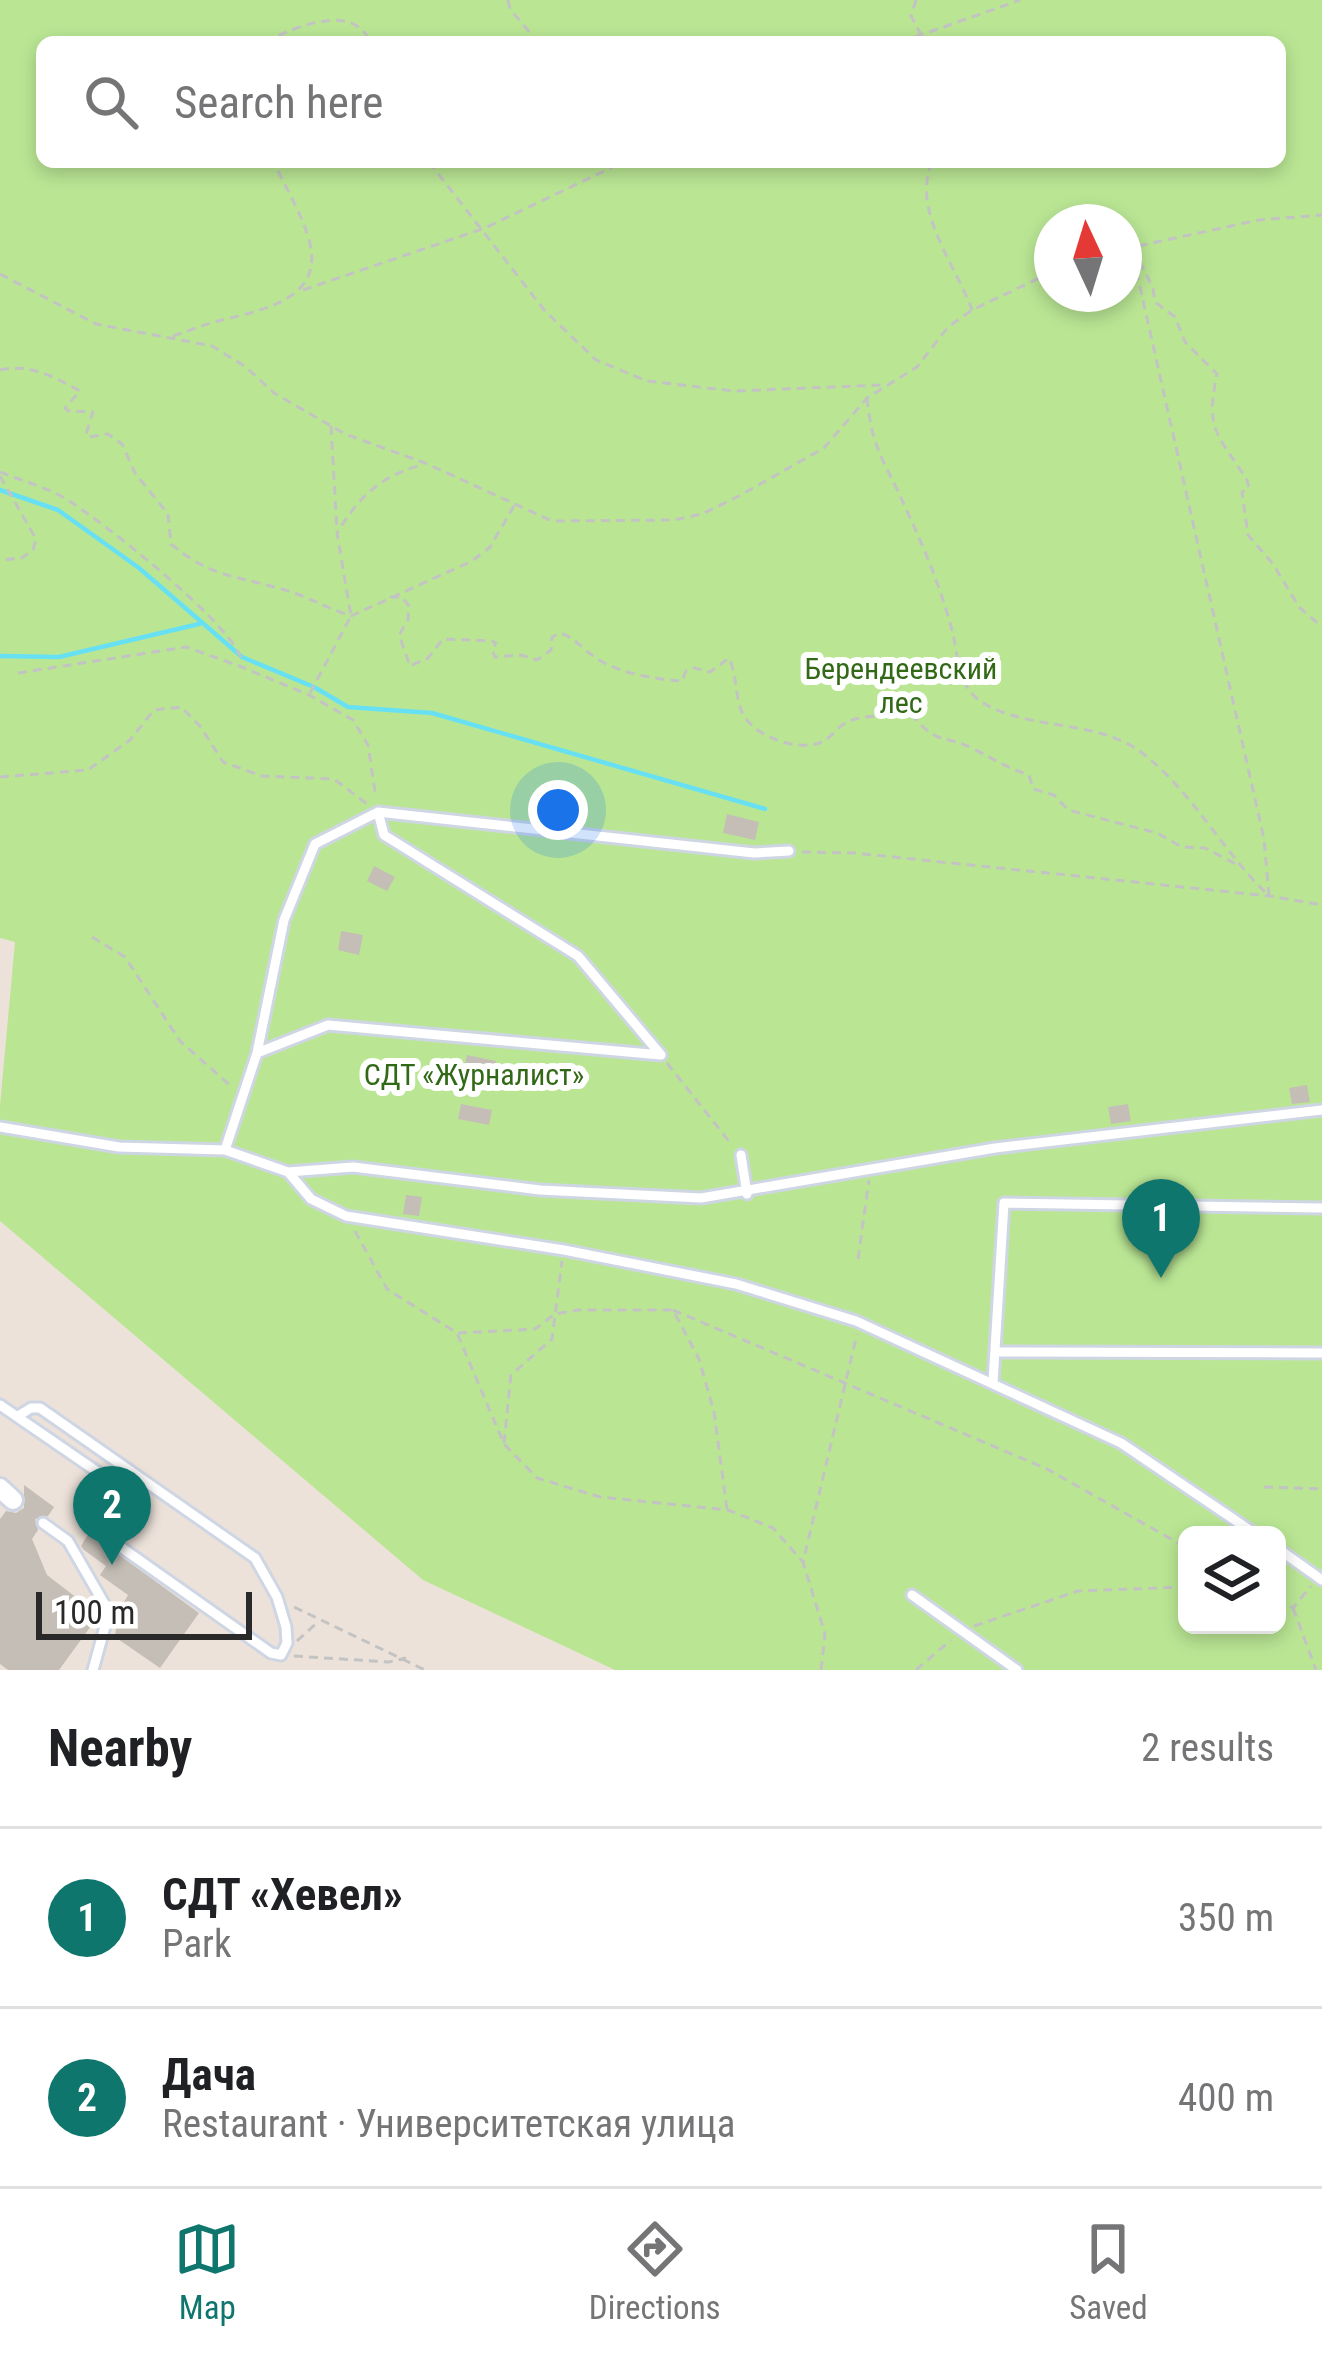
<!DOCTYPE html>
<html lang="en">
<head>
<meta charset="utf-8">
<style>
  :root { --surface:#fff; --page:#f6f6f6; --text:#202124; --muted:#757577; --line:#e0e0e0; --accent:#0f766e }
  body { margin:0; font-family:"Roboto Condensed",sans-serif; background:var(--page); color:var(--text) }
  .controls { position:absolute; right:36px; bottom:36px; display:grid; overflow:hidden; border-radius:18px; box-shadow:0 6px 18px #0003 }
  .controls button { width:108px; height:108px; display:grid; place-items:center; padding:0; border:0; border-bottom:3px solid var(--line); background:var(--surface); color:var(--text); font:60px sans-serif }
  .compass { position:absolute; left:1034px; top:204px; width:108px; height:108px; border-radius:50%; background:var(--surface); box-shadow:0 6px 18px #0003; rotate:356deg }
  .scale { position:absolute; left:36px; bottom:30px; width:216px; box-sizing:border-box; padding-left:12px; border:6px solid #292929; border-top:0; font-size:33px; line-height:42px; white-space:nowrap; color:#292929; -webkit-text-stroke:9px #fff; paint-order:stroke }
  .you { position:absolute; left:558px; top:810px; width:42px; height:42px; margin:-30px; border:9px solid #fff; border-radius:50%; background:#1a73e8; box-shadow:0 0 0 18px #1a73e833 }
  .badge { display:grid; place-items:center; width:78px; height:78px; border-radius:50%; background:var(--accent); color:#fff; font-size:39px; font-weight:700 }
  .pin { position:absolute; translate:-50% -99px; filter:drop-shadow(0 3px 6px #0008) }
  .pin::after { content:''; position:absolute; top:63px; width:42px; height:36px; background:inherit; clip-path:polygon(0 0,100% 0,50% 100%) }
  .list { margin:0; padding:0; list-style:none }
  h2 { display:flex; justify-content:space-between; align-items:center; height:156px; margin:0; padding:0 48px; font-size:51px }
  h2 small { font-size:39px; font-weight:400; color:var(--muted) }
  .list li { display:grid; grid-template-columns:78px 1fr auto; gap:36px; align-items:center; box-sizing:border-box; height:180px; padding:0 48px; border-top:3px solid var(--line) }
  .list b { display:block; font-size:45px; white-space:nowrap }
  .list p { margin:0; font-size:39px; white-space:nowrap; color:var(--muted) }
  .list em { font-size:39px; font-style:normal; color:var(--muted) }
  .icon { flex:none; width:66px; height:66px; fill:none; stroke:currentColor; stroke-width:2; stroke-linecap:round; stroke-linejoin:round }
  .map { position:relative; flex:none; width:1322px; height:1670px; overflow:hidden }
  .search { position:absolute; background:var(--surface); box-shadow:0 6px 18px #0003; left:36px; right:36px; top:36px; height:132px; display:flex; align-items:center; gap:30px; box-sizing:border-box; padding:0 42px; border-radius:18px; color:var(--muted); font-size:45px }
  .sheet { height:516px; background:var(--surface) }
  nav { display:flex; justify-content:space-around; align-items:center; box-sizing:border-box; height:168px; border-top:3px solid var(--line); background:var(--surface); font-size:33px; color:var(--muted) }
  nav a { display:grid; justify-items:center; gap:6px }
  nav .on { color:var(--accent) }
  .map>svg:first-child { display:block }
  .green { fill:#bae694; fill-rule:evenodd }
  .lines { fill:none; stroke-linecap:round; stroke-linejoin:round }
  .stream { stroke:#68e0f4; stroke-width:4.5 }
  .building { fill:#c4beb6 }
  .lane-casing { stroke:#cfd6e3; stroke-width:15 }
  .street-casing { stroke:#cfd6e3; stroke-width:24 }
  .path { stroke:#c3c3c3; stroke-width:3; stroke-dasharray:9 6; stroke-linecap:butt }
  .lane { stroke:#fff; stroke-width:9 }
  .street { stroke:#fff; stroke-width:18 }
  .labels { text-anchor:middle; stroke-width:12; stroke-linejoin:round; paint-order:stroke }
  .park-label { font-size:30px; fill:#326916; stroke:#fff }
</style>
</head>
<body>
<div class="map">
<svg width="1322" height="1670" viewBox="0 0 1322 1670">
  <rect width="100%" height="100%" fill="#ece2da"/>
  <path class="green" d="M 0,0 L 1322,0 L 1322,1670 L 615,1670 L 423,1580 L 0,1221 L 0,1106 L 15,942 L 0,938 ZM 42,42 L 1280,42 L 1280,162 L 42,162 ZM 1052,222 L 1124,222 L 1124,294 L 1052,294 ZM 1187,1535 L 1277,1535 L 1277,1625 L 1187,1625 Z"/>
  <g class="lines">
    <path class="stream" d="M 0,490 L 58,510 L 139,568 L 242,657 L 314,687 L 348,707 L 432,713 L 765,809
      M 0,656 L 59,657 L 199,624"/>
  </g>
  <path class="building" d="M 727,814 L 759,822 L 755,840 L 723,833 Z
    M 374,866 L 395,877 L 387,891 L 367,881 Z
    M 341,931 L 363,935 L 359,955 L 338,950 Z
    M 467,1055 L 496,1061 L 493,1078 L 463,1072 Z
    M 1307,1085 L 1310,1102 L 1292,1104 L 1289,1088 Z
    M 461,1104 L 492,1110 L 489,1125 L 458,1119 Z
    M 1128,1104 L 1131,1121 L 1111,1124 L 1108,1107 Z
    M 406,1195 L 422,1197 L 419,1216 L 403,1214 Z
    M 24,1485 L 54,1507 L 48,1516 L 35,1519 L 38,1530 L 32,1539 L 47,1575 L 99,1615 L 59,1670 L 8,1670 L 0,1664 L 0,1519 L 6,1511 L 16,1513 L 24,1508 Z
    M 89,1533 L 199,1613 L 160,1668 L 115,1637 L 118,1613 L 128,1595 L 100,1575 L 106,1566 L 84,1550 L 81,1546 Z"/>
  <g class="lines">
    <g class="lane-casing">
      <path id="lane" d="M 378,812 L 754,853 L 789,851
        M 257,1053 L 328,1025 L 661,1055
        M 0,1127 L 119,1147 L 225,1150 L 288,1172 L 353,1167 L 540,1190 L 701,1198 L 995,1148 L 1322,1110
        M 225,1150 L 257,1053 L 284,920 L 315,844 L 378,812 L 384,835 L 578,956 L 661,1055
        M 741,1155 L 747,1194
        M 289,1173 L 311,1199 L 346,1216 L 564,1250 L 736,1284 L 856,1321 L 1121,1443 L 1257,1535
        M 996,1352 L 1322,1353
        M 993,1382 L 1004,1203 L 1322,1208
        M 0,1405 L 99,1473 L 103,1480 L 100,1490
        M 18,1416 L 31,1408 L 40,1408 L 255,1558 L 277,1597 L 286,1627 L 287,1643 L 281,1655 L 271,1653 L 98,1531
        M 43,1523 L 68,1541 L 109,1612 L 93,1670
        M 1277,1548 L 1322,1580
        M 912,1595 L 1017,1670"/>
    </g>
    <g class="street-casing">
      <path id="street" d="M 0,1488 L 13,1500"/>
    </g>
    <path class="path" d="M 508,0 L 510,9 L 538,42
      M 916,0 L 911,16 L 925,42
      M 265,42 C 293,28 353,1 370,42
      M 901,42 L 1020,0
      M 429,162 L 545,311 L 596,360 L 647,381 L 734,391 L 882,385
      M 932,162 C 911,211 956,265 972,310
      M 1133,248 L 1153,288 L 1155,302 L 1175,317 L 1185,342 L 1217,374 C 1205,431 1217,433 1247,480 L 1249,488 L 1242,492 L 1248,535 L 1273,564 L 1299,607 L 1322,627
      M 1124,249 L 1259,220 L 1322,215
      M 0,274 L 96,324 L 212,346 L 246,367 L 274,393 L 345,434 L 425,463 L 552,521 L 674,520 L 702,514 L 739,496 L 824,448 L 867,398 L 917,367 L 948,327 L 972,310 L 1052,272
      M 303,290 L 485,228 L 623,162
      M 173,336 C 188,331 203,325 218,321 C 261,310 326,300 309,240 C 302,214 285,187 274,162
      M 0,370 C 30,363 54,377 80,391 L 65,408 L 68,411 L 93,412 L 86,434 L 89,437 L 108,434 L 122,444 L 135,473 L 168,514 L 171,544 C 211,577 232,575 278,588 C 303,594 326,608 351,616 L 472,561 L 490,547 L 514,506
      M 867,398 C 872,452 886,462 906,509 C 924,547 941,589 952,630 C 959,657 956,686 983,703 C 1031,731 1096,719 1141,752 C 1193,792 1222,851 1269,896 L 1264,839 L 1131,247
      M 331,426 L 337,531
      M 0,472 C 20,480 42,486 61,496 C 94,514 241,630 242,663
      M 0,476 L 36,539 L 33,550 L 22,558 L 0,560
      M 390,597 L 402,597 L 409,606 L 408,620 L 399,635 L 410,666 L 428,658 L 443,639 L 492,641 L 496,643 L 492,650 L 495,657 L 521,655 L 537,660 L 551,650 L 552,637 L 560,633 C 576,638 584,651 599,660 C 623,674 655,679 682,681 L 686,671 L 694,668 L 710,672 L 729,658 C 738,678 734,693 742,712 C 752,735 793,750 816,744 C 830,741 836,728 847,722 C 866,713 892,717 913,716 C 938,746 944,734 974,749 C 993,759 1008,768 1029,775 L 1033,789 L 1054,795 L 1068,810 L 1157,833 L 1182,847 L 1205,848 L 1236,864
      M 18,673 L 186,647 L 242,667 L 309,695 L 353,720 L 368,745 L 376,798
      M 310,693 L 351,616 L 337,533 C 360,496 379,477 421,465
      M 0,777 L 88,770 L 130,740 L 154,710 L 181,707 L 200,726 L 223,762 L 262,776 L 334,779 L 367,804
      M 802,852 L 855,853 L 1269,896 L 1322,905
      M 92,937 L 125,957 L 180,1041 L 233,1088
      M 667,1063 L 732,1145
      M 355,1231 L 387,1289 L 457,1333 L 504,1444 L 537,1478 L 600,1497 L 728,1510 L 773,1528 L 803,1562
      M 858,1259 L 869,1180
      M 673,1310 L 1047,1469 L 1187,1548
      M 458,1333 L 535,1329 L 555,1314 L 578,1310 L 673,1310 L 699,1359 L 714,1412 L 727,1509
      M 504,1443 L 511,1375 L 552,1339 L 562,1261
      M 1264,1487 L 1322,1489
      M 1277,1599 L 1293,1608 L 1311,1586
      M 294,1607 L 425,1670
      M 1293,1608 L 1316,1670
      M 974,1626 L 1078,1591 L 1187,1587
      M 297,1641 L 319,1621
      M 294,1656 L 389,1662 L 406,1658
      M 821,1670 L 825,1634 L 803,1562 L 857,1334
      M 916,1670 L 951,1640"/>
    <use href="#lane" class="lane"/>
    <use href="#street" class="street"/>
  </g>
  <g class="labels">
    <g class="park-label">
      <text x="901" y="679">Берендеевский<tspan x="901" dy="34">лес</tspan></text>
      <text x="474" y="1085">СДТ «Журналист»</text>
    </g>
  </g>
</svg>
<div class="controls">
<button><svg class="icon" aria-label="layers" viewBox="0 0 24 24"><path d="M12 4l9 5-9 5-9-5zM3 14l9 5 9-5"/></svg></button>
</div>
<svg class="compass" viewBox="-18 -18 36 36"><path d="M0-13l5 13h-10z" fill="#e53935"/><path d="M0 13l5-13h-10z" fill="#757577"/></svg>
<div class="scale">100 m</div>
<div class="you"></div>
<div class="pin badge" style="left:1161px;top:1278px">1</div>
<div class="pin badge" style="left:112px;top:1565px">2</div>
<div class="search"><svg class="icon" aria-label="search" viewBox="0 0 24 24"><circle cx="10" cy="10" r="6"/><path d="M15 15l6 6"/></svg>Search here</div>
</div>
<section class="sheet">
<h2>Nearby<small>2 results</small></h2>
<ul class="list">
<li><span class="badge">1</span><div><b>СДТ «Хевел»</b><p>Park</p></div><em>350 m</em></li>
<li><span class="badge">2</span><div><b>Дача</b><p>Restaurant · Университетская улица</p></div><em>400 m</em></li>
</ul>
</section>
<nav>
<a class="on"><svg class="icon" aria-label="map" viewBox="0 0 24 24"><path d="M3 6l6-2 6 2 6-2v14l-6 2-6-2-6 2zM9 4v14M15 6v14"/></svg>Map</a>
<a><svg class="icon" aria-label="directions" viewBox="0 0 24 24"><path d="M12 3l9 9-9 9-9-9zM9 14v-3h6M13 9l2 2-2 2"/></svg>Directions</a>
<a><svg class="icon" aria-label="saved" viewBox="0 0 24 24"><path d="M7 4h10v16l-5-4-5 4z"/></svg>Saved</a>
</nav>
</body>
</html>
